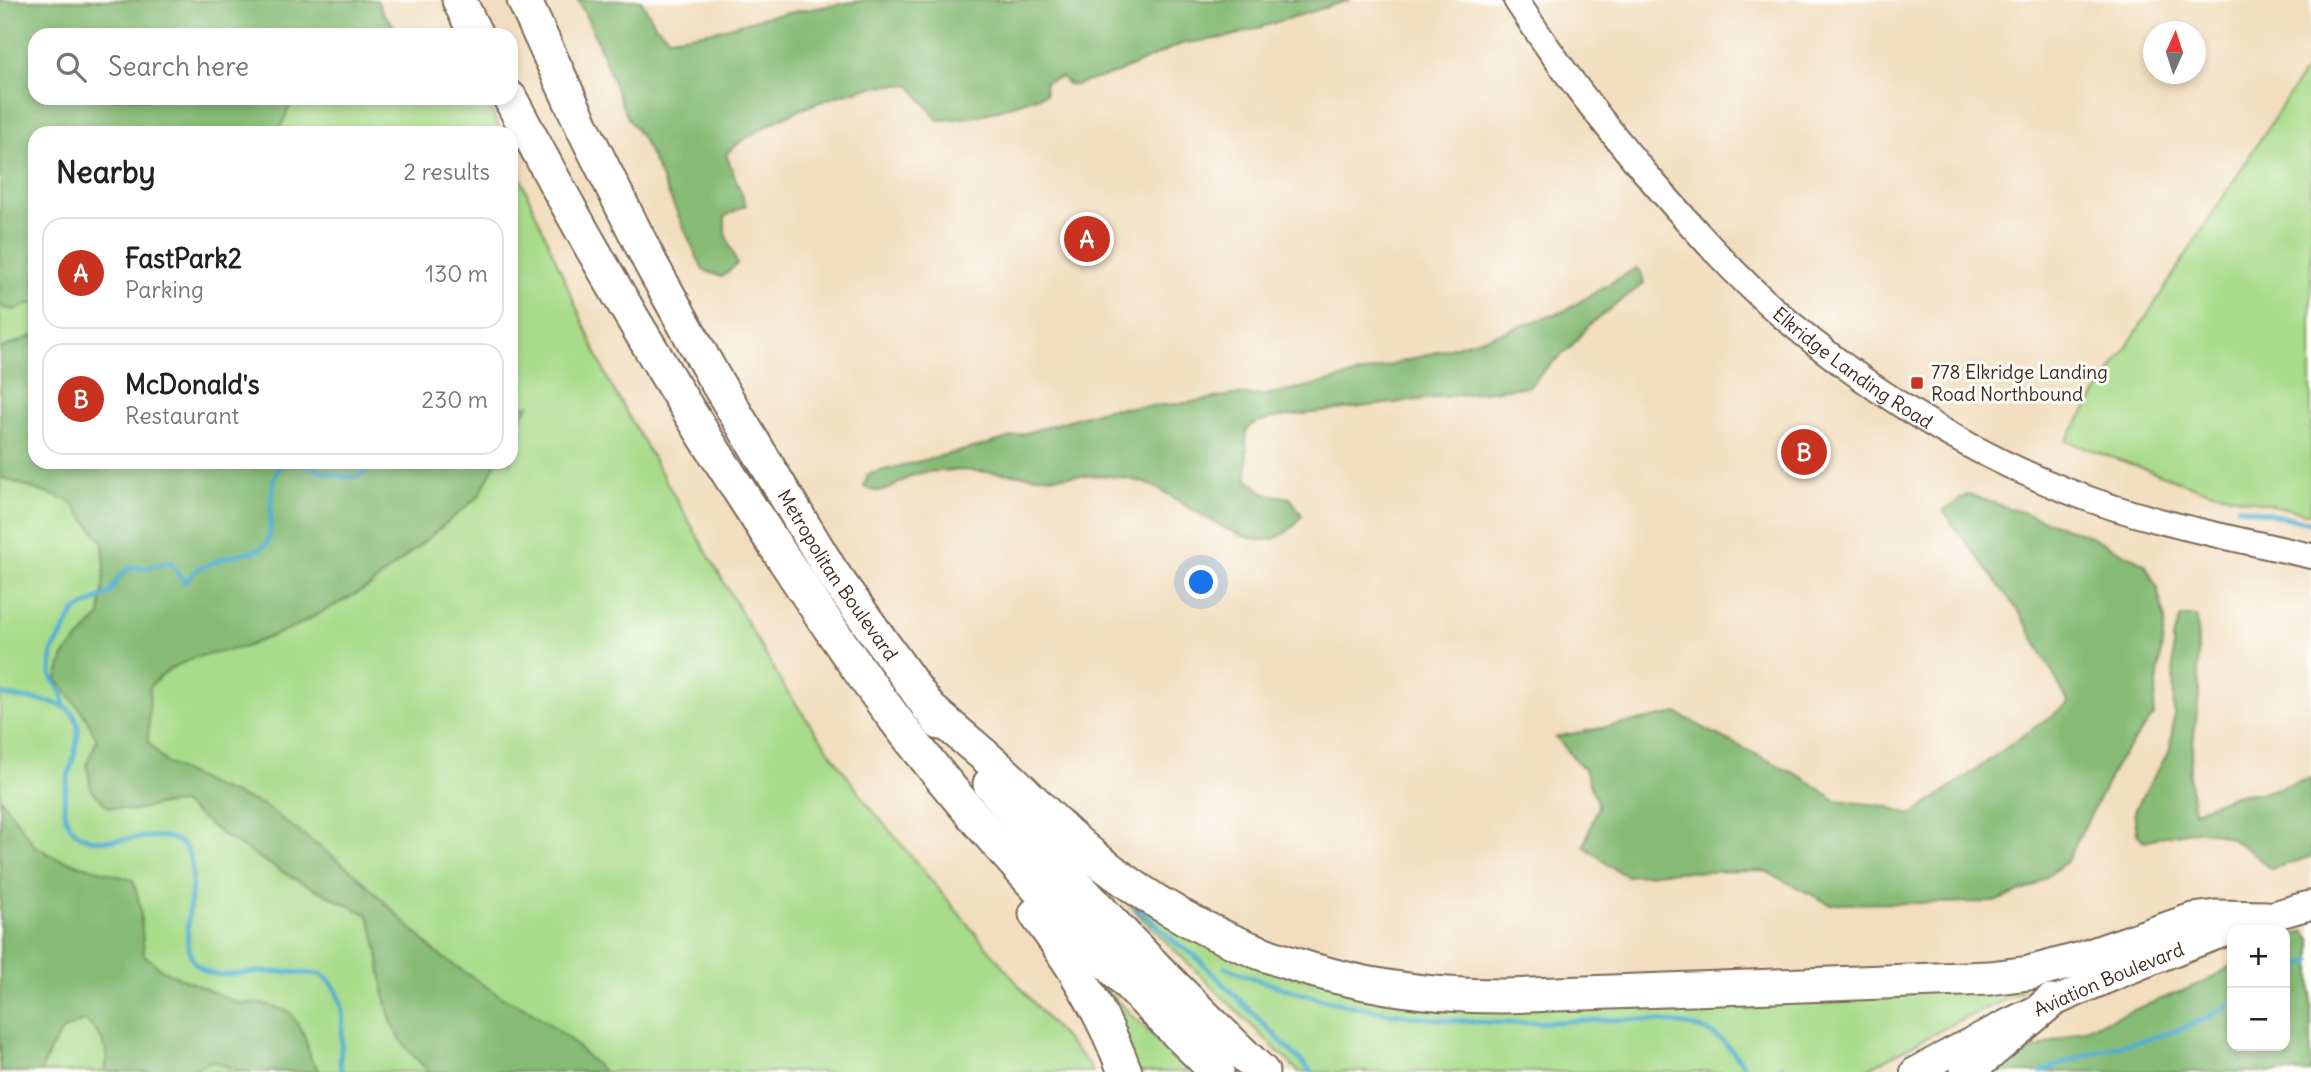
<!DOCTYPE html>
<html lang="en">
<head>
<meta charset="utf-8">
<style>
  :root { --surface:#fff; --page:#f6f6f6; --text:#202124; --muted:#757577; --line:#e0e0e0; --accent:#c8321e }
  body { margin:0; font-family:Delius,sans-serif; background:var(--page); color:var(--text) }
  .controls { position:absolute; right:21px; bottom:21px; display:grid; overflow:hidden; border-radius:14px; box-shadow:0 4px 10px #0003 }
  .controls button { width:63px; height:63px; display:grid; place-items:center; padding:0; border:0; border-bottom:2px solid var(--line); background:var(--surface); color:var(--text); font:35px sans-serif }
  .compass { position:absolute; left:2143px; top:21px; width:63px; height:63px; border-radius:50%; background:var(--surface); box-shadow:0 4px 10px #0003; rotate:3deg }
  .you { position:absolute; left:1202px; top:583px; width:24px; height:24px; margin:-18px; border:5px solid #fff; border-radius:50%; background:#1a73e8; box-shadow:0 0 0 10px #1a73e833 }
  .badge { display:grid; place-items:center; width:46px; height:46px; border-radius:50%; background:var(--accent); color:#fff; font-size:23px; font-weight:700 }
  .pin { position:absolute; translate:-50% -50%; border:4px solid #fff; box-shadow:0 2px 7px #0006 }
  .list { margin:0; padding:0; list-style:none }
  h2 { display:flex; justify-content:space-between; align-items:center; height:91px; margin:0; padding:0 28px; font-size:30px }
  h2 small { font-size:23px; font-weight:400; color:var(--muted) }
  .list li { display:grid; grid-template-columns:46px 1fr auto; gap:21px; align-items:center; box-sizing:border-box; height:112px; margin:0 14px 14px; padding:0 14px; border:2px solid var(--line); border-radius:21px }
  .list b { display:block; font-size:26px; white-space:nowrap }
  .list p { margin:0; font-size:23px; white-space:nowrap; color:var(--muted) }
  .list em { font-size:23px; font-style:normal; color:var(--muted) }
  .icon { flex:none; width:38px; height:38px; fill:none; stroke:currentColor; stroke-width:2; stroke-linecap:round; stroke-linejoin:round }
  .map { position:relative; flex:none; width:2311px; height:1072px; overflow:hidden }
  .search { position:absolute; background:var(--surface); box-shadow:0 4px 10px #0003; left:28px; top:28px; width:490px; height:77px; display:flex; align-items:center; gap:18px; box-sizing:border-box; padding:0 24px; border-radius:21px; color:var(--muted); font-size:26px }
  .panel { position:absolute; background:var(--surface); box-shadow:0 4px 10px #0003; left:28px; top:126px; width:490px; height:343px; border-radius:21px }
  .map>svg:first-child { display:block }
  .green { fill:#a8db8a; stroke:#728254; stroke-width:2 }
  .forest { fill:#86bb76; stroke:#60724a; stroke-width:2 }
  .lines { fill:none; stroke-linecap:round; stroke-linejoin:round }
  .stream { stroke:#4fadce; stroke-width:5 }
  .secondary-casing { stroke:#7b6956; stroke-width:28 }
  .primary-casing { stroke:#7b6956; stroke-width:32 }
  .motorway-casing { stroke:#7b6956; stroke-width:37 }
  .secondary { stroke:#fff; stroke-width:24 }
  .primary { stroke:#fff; stroke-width:28 }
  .motorway { stroke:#fff; stroke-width:33 }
  .poi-dot { fill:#c8321e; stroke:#fdfcf7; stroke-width:2.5 }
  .labels { text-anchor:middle; stroke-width:6; stroke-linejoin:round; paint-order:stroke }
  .street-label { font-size:19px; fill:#3b2a1e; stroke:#fdfcf7 }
  .poi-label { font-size:19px; fill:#3b2a1e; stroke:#fdfcf7; text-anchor:start }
</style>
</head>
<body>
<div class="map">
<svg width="2311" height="1072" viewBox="0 0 2311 1072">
  <rect width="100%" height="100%" fill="#fdfcf7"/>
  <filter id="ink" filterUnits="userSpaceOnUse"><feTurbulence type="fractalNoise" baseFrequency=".0143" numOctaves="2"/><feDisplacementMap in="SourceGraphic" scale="14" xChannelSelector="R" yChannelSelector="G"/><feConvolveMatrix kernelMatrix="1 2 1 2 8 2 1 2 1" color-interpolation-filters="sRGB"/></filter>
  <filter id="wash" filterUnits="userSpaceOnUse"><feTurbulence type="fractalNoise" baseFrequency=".00686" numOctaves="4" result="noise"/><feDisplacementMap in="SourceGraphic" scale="28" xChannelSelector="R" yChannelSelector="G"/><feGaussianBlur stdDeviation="1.57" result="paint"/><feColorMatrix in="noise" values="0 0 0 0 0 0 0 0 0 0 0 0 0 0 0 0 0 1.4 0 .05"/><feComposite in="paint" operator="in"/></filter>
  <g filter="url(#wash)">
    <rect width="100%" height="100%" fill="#f2debf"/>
    <path class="green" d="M 0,0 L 35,35 L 35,98 L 486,98 L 501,133 L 35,133 L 35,462 L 511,462 L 511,156 L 608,380 L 784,687 L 865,801 L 1052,1025 L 1083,1058 L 1093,1072 L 254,1072 L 250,1067 L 242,1072 L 0,1072 Z
      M 2311,61 L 2311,514 L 2201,489 L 2066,441 Z
      M 1109,882 L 1296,977 L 2022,991 L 2022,992 L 1956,1022 L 1862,1072 L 1299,1072 L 1141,917 Z
      M 1097,982 L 1191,1072 L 1135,1072 Z"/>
    <path class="forest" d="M 0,0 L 377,0 L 383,13 L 400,33 L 391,35 L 35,35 L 35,98 L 293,98 L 282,125 L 273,133 L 35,133 L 35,302 L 14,310 L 0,307 Z
      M 578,0 L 641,0 L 656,26 L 670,38 L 715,31 L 764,17 L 864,0 L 1350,0 L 1228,37 L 1181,44 L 1117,73 L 1075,85 L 1068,84 L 1062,77 L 1045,82 L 1046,94 C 1011,105 975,121 938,120 L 911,86 C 864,77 760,121 726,154 L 746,205 L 725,216 L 725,233 L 737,264 L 722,277 L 703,270 C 683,227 665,184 644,142 C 638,130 628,121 624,110 C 609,73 597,35 578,0 Z
      M 1636,268 L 1641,272 L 1644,283 L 1588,326 L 1571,347 L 1545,369 L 1530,386 L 1272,418 L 1252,424 L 1246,431 L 1247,479 L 1265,494 L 1290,498 L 1302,515 C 1293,528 1281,540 1264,540 C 1235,541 1184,503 1159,489 C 1148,483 1131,479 1118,477 C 1092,473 1065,478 1038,476 C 1001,474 964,467 926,472 C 898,475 891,501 864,487 L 868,474 L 985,445 L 1106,409 L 1180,404 L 1232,395 L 1265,395 L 1315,385 L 1378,369 L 1501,333 L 1564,311 Z
      M 35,335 L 35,462 L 496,462 L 479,496 L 369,587 L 296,626 L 245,647 L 196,657 L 171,668 L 150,686 L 148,742 L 166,763 L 213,786 L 263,805 L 286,822 L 356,874 L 435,952 L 503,998 L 526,1008 L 548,1023 L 569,1039 L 604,1072 L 430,1072 C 411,1055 394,1036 388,1010 C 380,978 380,946 368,915 L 289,876 L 224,836 L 182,803 L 157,805 L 132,811 L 107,806 L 91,789 L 87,764 L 97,740 L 87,719 L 57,679 L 64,655 L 100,616 L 105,566 L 103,542 L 71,502 L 0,477 L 0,349 Z
      M 529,405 L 511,434 L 511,409 Z
      M 1968,494 L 2090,536 L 2145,564 L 2157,587 L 2165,620 L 2153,716 L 2117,763 L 2067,861 L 2034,886 L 1994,902 L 1830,904 L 1765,871 L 1665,872 L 1627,876 L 1615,870 L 1584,846 L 1598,806 L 1586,772 L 1556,737 L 1677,713 L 1713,733 L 1804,778 L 1835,800 L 1885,806 L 1912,815 L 2069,703 L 2021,615 L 1943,511 Z
      M 2181,617 L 2197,617 L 2199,695 L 2189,777 L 2194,811 L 2238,794 L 2262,793 L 2311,778 L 2311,857 L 2270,869 C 2253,851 2225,830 2199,831 C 2181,831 2162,837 2144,841 L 2137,834 L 2134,811 L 2170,749 L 2174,716 L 2173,638 Z
      M 0,797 L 34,845 L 56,858 L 133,880 L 140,905 L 144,955 L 164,971 L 238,1003 L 264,1004 L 290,1012 L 304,1035 L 311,1059 L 320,1072 L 244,1072 L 211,1061 L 189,1072 L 105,1072 C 110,1048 102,1036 85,1020 L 63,1030 L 50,1050 L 41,1072 L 0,1072 Z
      M 2304,931 L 2311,939 L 2311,1072 L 1994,1072 L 2027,1052 L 2202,983 L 2232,966 L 2232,1046 L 2285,1046 L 2285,939 Z"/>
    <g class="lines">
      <path class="stream" d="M 2238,507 L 2311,523
        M 0,694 C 20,700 44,698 63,706 C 107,727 37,800 77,833 C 102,854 165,822 184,846 C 211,880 159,961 214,974 C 227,977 243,973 256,972 C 277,971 299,973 320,974 C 352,993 341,1032 340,1064 L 342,1072
        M 64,707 L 63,696 L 51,674 L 52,652 L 75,611 L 110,593 L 119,577 L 131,567 L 147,568 L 170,562 L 184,582 C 191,579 190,575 195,571 C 198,568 230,556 234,555 C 244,552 263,553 268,541 C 274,526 266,472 284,464 C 304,455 355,499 372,462
        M 1135,906 L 1177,944 L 1194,955 L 1312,1072
        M 1225,967 C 1319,1006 1419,1023 1521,1023 C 1578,1023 1647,1012 1702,1029 C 1721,1036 1738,1055 1748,1072
        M 2285,969 L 2311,961
        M 1772,1072 L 1782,1066
        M 2042,1072 C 2061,1064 2079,1057 2099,1051 C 2145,1039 2193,1031 2232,1003"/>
    </g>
  </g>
  <g filter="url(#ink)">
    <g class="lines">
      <g class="secondary-casing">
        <g id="secondary">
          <path id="s1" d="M 1516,0 C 1557,64 1604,125 1653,182 C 1693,228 1735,276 1782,316 C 1866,388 1962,449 2065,490 C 2144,522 2229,537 2311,556"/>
        </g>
      </g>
      <g class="primary-casing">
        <g id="primary">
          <path id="s2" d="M 1915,1072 C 1994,1028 2076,990 2160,957 C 2209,937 2260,918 2311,905"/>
        </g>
      </g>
      <g class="motorway-casing">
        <g id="motorway">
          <path d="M 459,0 L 476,35"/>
          <path id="s3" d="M 524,0 L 584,130 L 651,264 L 713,376 L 831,571 L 940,723"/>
          <path d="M 510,98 C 583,238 663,374 750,507 C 798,581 847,656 901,727 C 997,851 1105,963 1217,1072"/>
          <path d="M 928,707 C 957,733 988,757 1016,784 C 1042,809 1066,835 1094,857 C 1210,951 1355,997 1504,996 L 1990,978 L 2029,973 L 2078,960 L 2193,920 L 2216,917 L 2267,918"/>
          <path d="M 990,784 C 1073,887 1166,980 1262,1072"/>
          <path d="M 1036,914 C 1073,963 1104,1015 1125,1072"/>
          <path d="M 1967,1072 L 2050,1002"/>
        </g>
      </g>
      <use href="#secondary" class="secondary"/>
      <use href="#primary" class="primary"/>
      <use href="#motorway" class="motorway"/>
    </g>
  </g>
  <rect class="poi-dot" x="1910" y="376" width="14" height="14" rx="3.5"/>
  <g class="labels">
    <g class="street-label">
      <text dy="7" stroke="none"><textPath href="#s1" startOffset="502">Elkridge Landing Road</textPath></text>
      <text dy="7" stroke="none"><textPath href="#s3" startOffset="656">Metropolitan Boulevard</textPath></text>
      <text dy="7" stroke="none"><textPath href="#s2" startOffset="215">Aviation Boulevard</textPath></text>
    </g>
    <g class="poi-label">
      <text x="1931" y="379">778 Elkridge Landing<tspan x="1931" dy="22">Road Northbound</tspan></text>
    </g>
  </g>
</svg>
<div class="controls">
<button>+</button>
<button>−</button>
</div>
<svg class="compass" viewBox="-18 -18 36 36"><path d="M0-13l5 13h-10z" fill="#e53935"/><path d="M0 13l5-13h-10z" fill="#757577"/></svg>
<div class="you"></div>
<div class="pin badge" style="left:1087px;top:239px">A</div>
<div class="pin badge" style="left:1804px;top:452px">B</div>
<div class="search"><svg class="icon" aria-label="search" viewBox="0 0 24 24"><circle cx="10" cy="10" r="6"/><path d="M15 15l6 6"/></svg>Search here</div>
<section class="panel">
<h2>Nearby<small>2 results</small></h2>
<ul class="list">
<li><span class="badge">A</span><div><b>FastPark2</b><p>Parking</p></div><em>130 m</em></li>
<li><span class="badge">B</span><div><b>McDonald's</b><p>Restaurant</p></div><em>230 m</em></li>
</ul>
</section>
</div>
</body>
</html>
